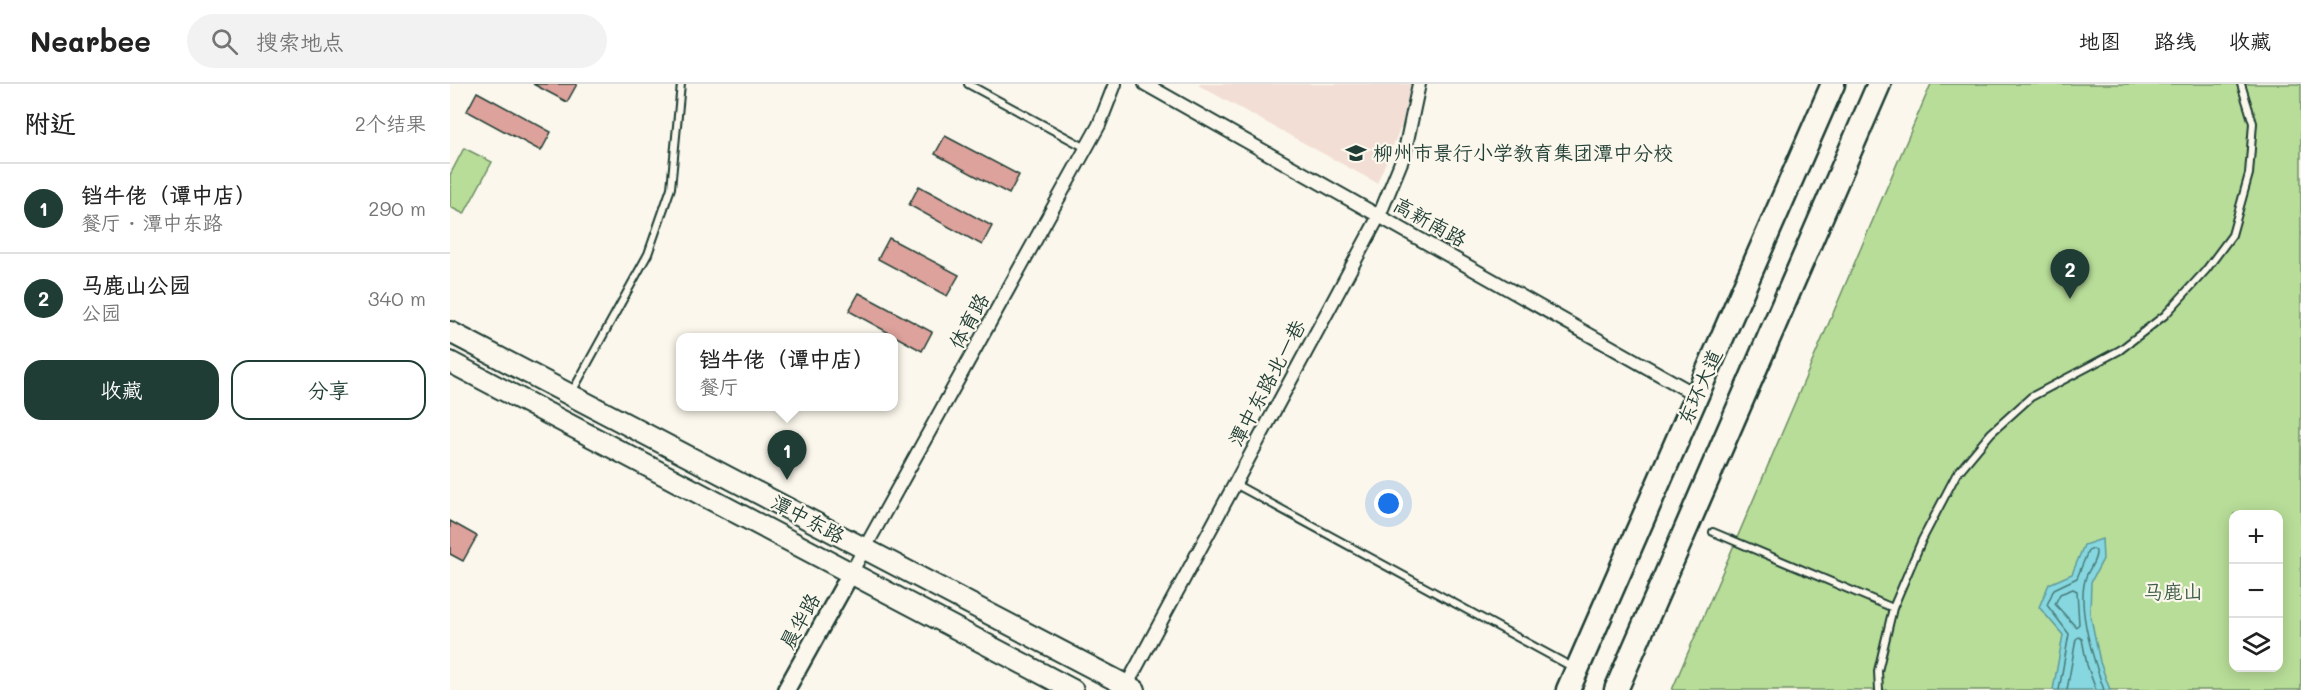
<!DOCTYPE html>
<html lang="zh">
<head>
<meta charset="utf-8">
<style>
  :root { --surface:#fff; --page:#f2f2f2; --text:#222; --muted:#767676; --line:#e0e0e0; --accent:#1f3d34 }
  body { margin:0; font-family:Mali,"LXGW WenKai TC",sans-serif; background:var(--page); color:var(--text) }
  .controls { position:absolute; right:18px; bottom:18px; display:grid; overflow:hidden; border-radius:12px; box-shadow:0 3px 15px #0003 }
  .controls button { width:54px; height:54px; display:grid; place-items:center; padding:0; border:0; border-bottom:2px solid var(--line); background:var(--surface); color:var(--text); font:30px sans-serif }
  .you { position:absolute; left:939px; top:420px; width:21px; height:21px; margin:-15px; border:4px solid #fff; border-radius:50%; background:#1a73e8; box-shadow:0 0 0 9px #1a73e833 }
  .badge { display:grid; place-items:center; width:39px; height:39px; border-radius:50%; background:var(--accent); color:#fff; font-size:20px; font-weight:700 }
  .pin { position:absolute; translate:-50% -50px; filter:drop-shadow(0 2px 3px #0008) }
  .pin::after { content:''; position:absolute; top:32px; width:21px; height:18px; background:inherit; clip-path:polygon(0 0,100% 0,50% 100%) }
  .popup { position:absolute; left:226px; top:249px; width:222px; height:78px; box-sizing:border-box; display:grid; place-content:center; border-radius:12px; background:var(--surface); filter:drop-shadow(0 2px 4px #0005); font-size:20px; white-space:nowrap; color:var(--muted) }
  .popup b { font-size:22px; color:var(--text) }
  .popup::after { content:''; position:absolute; left:50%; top:100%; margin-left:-12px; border:12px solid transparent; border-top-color:var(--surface) }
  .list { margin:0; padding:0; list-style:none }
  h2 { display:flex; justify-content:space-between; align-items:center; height:78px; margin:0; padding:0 24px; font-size:26px }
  h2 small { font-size:20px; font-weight:400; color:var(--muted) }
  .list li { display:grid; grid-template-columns:39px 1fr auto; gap:18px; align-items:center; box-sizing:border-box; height:90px; padding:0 24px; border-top:2px solid var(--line) }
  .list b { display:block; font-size:22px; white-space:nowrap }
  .list p { margin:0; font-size:20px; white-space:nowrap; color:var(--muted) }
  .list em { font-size:20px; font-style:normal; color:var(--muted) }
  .actions { display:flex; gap:12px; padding:18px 24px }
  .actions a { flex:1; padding:14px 0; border:2px solid var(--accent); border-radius:18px; text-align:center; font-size:21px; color:var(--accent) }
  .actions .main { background:var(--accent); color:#fff }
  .icon { flex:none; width:33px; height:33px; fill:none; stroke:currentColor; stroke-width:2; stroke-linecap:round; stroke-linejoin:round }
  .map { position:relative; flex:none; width:1851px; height:606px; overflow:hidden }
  header { display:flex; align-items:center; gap:36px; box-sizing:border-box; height:84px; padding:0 30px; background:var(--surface); border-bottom:2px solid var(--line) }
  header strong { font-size:28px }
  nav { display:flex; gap:33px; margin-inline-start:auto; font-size:21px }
  .search { width:420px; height:54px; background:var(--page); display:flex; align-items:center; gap:15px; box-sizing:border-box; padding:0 21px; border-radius:33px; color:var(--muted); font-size:22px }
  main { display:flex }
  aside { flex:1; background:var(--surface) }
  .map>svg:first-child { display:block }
  .built { fill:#f2ded4 }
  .green { fill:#b8dd98; stroke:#6c8d66; stroke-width:1.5; fill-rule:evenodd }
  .water { fill:#86d7e0; stroke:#5d999b; stroke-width:1.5 }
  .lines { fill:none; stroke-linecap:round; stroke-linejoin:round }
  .shore { stroke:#487b79; stroke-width:1.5 }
  .building { fill:#dca29b; stroke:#1f3d34; stroke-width:1.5 }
  .lane-casing { stroke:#1f3d34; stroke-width:10 }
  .street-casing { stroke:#1f3d34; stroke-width:16 }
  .secondary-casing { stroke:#1f3d34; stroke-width:21 }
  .primary-casing { stroke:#1f3d34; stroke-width:24 }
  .highway-casing { stroke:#1f3d34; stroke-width:27 }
  .lane { stroke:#fbf7ec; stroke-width:6 }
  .street { stroke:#fbf7ec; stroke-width:12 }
  .secondary { stroke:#fbf7ec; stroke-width:16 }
  .primary { stroke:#fbf7ec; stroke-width:20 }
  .highway { stroke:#fbf7ec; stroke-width:22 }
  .labels { text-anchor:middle; stroke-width:4.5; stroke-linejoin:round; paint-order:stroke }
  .poi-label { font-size:20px; fill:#1f3d34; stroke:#fbf7ec; text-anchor:start }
  .street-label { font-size:20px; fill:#1f3d34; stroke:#fbf7ec }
  .park-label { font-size:20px; fill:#3e5d48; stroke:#fbf7ec }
</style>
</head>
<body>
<header>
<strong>Nearbee</strong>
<div class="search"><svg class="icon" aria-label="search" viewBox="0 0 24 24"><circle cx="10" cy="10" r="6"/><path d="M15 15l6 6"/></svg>搜索地点</div>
<nav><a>地图</a><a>路线</a><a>收藏</a></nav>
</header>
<main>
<aside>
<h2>附近<small>2个结果</small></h2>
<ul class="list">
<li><span class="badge">1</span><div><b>铛牛佬（谭中店）</b><p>餐厅 · 潭中东路</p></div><em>290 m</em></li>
<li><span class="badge">2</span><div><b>马鹿山公园</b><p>公园</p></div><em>340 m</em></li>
</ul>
<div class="actions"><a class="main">收藏</a><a>分享</a></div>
</aside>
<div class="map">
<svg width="1851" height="606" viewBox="0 0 1851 606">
  <rect width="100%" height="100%" fill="#fbf7ec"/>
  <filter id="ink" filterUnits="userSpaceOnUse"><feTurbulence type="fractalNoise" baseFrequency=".0167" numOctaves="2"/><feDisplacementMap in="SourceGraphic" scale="12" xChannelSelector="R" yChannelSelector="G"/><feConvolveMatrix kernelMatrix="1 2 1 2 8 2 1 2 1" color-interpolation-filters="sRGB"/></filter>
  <g filter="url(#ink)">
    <path class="built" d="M 746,0 L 961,0 L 952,40 L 927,99 Z"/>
    <path class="green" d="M 1481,0 L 1851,0 L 1851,606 L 1222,606 ZM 1784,430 L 1828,430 L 1828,584 L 1784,584 Z
      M 14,64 L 42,78 L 14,130 L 0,123 L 0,91 Z"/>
    <path class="water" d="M 1652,455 L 1653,475 L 1641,498 L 1640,529 L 1650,578 L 1660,606 L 1603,606 L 1613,551 L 1589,523 L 1599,500 L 1622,490 L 1634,461 Z"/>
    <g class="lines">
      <path class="shore" d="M 1623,505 L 1627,507 L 1629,540 L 1626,543 L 1605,520 L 1610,510 Z
        M 1609,606 L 1619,550 L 1597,521 L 1604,505 L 1627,494 L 1638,467 L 1643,465 L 1646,467 C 1647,478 1637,486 1635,496 C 1627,526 1644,577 1654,606
        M 1617,606 L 1626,555 L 1629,553 L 1632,555 L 1637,581 L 1646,606"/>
    </g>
    <path class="building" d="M 83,0 L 127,0 L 117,18 Z
      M 27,8 L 101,48 L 91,67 L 17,27 Z
      M 495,52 L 569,91 L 559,110 L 485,70 Z
      M 469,102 L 542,142 L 532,161 L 459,121 Z
      M 439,154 L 509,191 L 497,212 L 428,175 Z
      M 409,209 L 482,248 L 472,267 L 399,227 Z
      M 0,437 L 27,452 L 13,477 L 0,470 Z"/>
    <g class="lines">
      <g class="lane-casing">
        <path id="lane" d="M 518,0 L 636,64
          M 122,308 L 198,170 L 221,104 L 231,0
          M 785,400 L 1122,583
          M 1263,448 L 1443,524 L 1472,456 L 1506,391 L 1541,349 L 1581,313 L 1670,266 L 1715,231 L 1756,186 L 1782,151 L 1799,90 L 1803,39 L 1791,0
          M 1429,606 L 1428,587 L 1443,524"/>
      </g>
      <g class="street-casing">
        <path id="street" d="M 695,0 L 1246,311
          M 401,489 L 649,41 L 665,0
          M 674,606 L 929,132 L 954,71 L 969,0"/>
      </g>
      <g class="secondary-casing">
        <path id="secondary" d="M 336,606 L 401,489"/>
      </g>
      <g class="primary-casing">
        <path id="primary" d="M 0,248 L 685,606
          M 0,278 L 623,606"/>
      </g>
      <g class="highway-casing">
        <path id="highway" d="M 1118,606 L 1383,0
          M 1166,606 L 1429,0"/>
      </g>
      <use href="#lane" class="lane"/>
      <use href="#street" class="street"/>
      <use href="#secondary" class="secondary"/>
      <use href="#primary" class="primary"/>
      <use href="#highway" class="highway"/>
    </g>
  </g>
  <defs>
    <g id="school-bare" transform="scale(1.62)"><path d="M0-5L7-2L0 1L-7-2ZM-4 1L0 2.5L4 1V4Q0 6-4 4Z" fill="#1f3d34" stroke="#fbf7ec" stroke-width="2.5" paint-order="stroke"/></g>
  </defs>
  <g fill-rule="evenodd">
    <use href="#school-bare" x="906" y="69"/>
  </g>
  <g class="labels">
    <g class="poi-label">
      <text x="923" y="76">柳州市景行小学教育集团潭中分校</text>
    </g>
    <g class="street-label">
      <text transform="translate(980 138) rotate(29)" y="7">高新南路</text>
      <text transform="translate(519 237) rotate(-61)" y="7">体育路</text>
      <text transform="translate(817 299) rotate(-62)" y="7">潭中东路北一巷</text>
      <text transform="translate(1250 303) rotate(-66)" y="7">东环大道</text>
      <text transform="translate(358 435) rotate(28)" y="7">潭中东路</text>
      <text transform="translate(350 537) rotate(-61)" y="7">晨华路</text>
    </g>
    <g class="park-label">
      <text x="1723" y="515">马鹿山</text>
    </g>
  </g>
</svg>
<div class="controls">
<button>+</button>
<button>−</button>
<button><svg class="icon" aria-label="layers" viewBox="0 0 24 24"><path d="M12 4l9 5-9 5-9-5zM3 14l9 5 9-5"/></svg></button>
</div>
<div class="you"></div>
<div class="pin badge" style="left:337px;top:396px">1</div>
<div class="popup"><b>铛牛佬（谭中店）</b>餐厅</div>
<div class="pin badge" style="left:1620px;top:215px">2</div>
</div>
</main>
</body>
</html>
